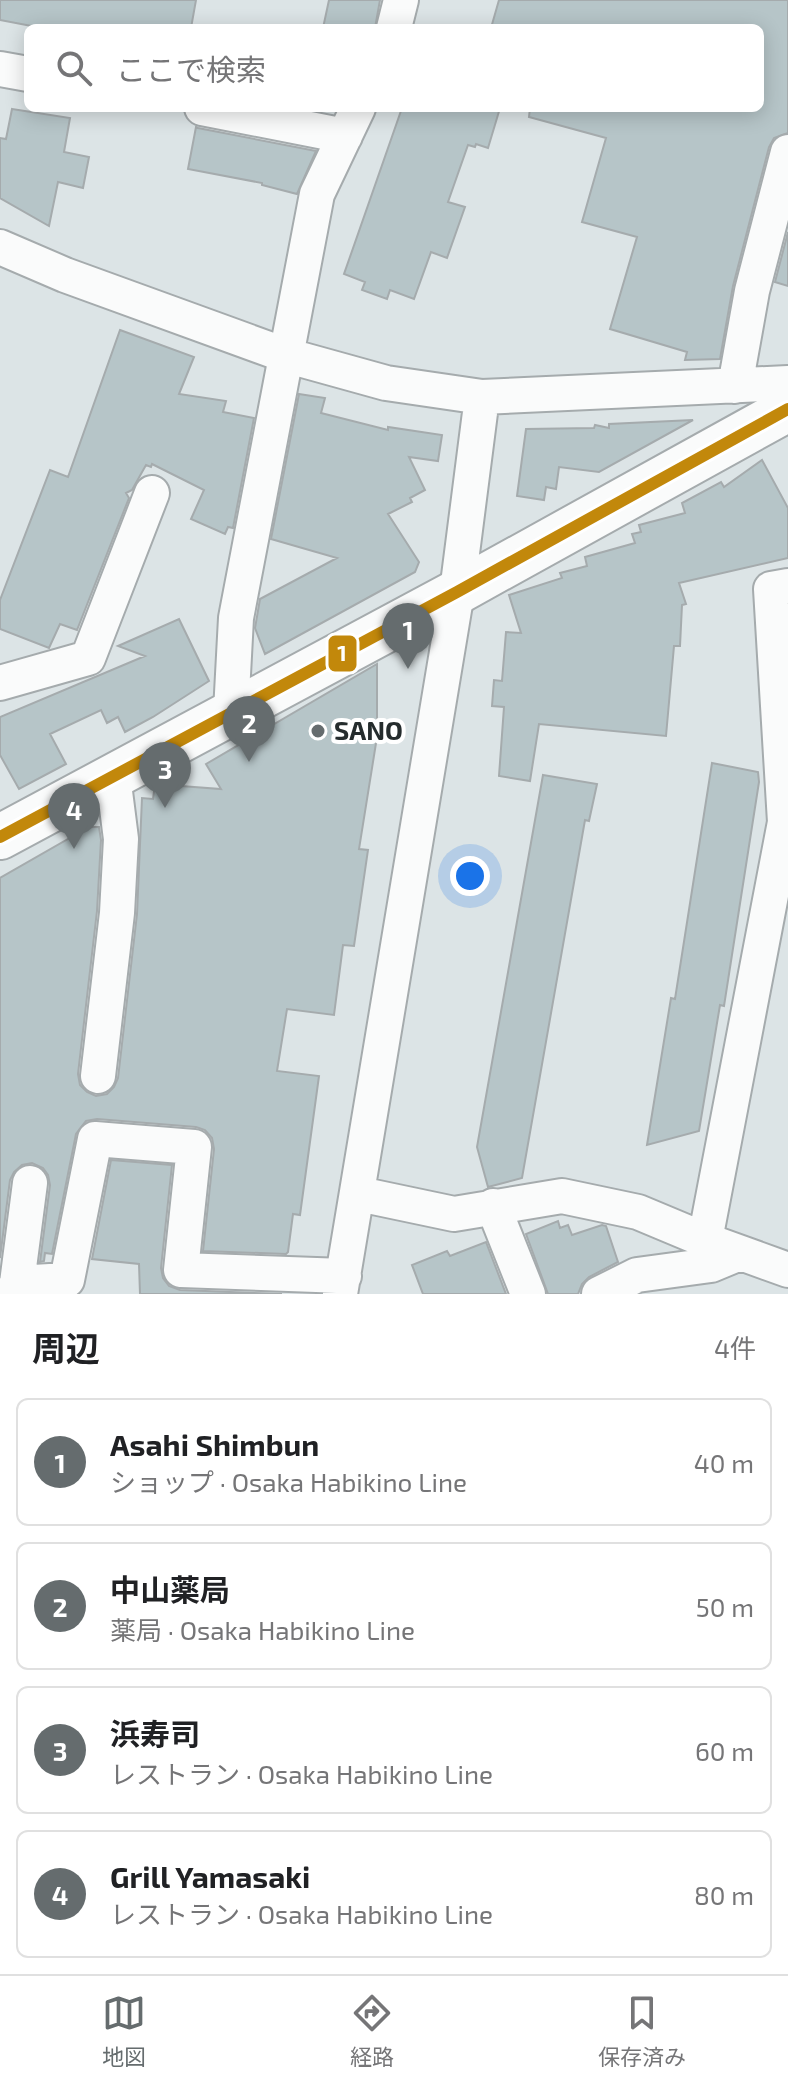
<!DOCTYPE html>
<html lang="ja">
<head>
<meta charset="utf-8">
<style>
  :root { --surface:#fff; --page:#f6f6f6; --text:#202124; --muted:#757577; --line:#e0e0e0; --accent:#656c6e }
  body { margin:0; font-family:"Exo 2","Noto Sans JP",sans-serif; background:var(--page); color:var(--text) }
  .you { position:absolute; left:470px; top:876px; width:28px; height:28px; margin:-20px; border:6px solid #fff; border-radius:50%; background:#1a73e8; box-shadow:0 0 0 12px #1a73e833 }
  .badge { display:grid; place-items:center; width:52px; height:52px; border-radius:50%; background:var(--accent); color:#fff; font-size:26px; font-weight:700 }
  .pin { position:absolute; translate:-50% -66px; filter:drop-shadow(0 2px 4px #0008) }
  .pin::after { content:''; position:absolute; top:42px; width:28px; height:24px; background:inherit; clip-path:polygon(0 0,100% 0,50% 100%) }
  .list { margin:0; padding:0; list-style:none }
  h2 { display:flex; justify-content:space-between; align-items:center; height:104px; margin:0; padding:0 32px; font-size:34px }
  h2 small { font-size:26px; font-weight:400; color:var(--muted) }
  .list li { display:grid; grid-template-columns:52px 1fr auto; gap:24px; align-items:center; box-sizing:border-box; height:128px; margin:0 16px 16px; padding:0 16px; border:2px solid var(--line); border-radius:12px }
  .list b { display:block; font-size:30px; white-space:nowrap }
  .list p { margin:0; font-size:26px; white-space:nowrap; color:var(--muted) }
  .list em { font-size:26px; font-style:normal; color:var(--muted) }
  .icon { flex:none; width:44px; height:44px; fill:none; stroke:currentColor; stroke-width:2; stroke-linecap:round; stroke-linejoin:round }
  .map { position:relative; flex:none; width:788px; height:1294px; overflow:hidden }
  .search { position:absolute; background:var(--surface); box-shadow:0 4px 20px #0003; left:24px; right:24px; top:24px; height:88px; display:flex; align-items:center; gap:20px; box-sizing:border-box; padding:0 28px; border-radius:12px; color:var(--muted); font-size:30px }
  .sheet { height:680px; background:var(--surface) }
  nav { display:flex; justify-content:space-around; align-items:center; box-sizing:border-box; height:112px; border-top:2px solid var(--line); background:var(--surface); font-size:22px; color:var(--muted) }
  nav a { display:grid; justify-items:center; gap:4px }
  nav .on { color:var(--accent) }
  .map>svg:first-child { display:block }
  .building { fill:#b6c5c8; stroke:#a5abad; stroke-width:2 }
  .lines { fill:none; stroke-linecap:round; stroke-linejoin:round }
  .minor-casing { stroke:#a5abad; stroke-width:38 }
  .major-casing { stroke:#a5abad; stroke-width:48 }
  .minor { stroke:#fafbfb; stroke-width:34 }
  .major { stroke:#fafbfb; stroke-width:44 }
  .bus-1-casing { stroke:#fff; stroke-width:18 }
  .bus-1 { stroke:#c2880b; stroke-width:12 }
  .poi-dot { fill:#656c6e; stroke:#fff; stroke-width:3 }
  .labels { text-anchor:middle; stroke-width:8; stroke-linejoin:round; paint-order:stroke }
  .poi-label { font-size:26px; font-weight:bold; fill:#252c2d; stroke:#fff; text-anchor:start }
  .line-badge { stroke:#fff; stroke-width:3 }
  .badge-label { font-size:22px; text-anchor:middle; font-weight:bold; fill:#fff }
</style>
</head>
<body>
<div class="map">
<svg width="788" height="1294" viewBox="0 0 788 1294">
  <rect width="100%" height="100%" fill="#dce4e6"/>
  <path class="building" d="M 0,0 L 196,0 L 191,28 L 42,28 L 0,20 Z
    M 329,0 L 380,0 L 375,28 L 323,28 Z
    M 499,0 L 788,0 L 788,133 L 774,138 L 769,147 L 733,286 L 720,359 L 685,360 L 687,352 L 610,329 L 637,237 L 582,222 L 606,138 L 529,117 L 530,108 L 760,108 L 760,28 L 491,28 Z
    M 402,108 L 500,108 L 488,148 L 476,144 L 475,147 L 468,145 L 448,202 L 465,207 L 447,258 L 431,252 L 414,299 L 390,290 L 387,299 L 362,290 L 365,282 L 344,274 Z
    M 12,109 L 70,118 L 64,152 L 89,157 L 83,188 L 58,182 L 49,226 L 0,198 L 0,138 L 6,139 Z
    M 196,127 L 198,128 L 316,151 L 297,194 L 262,185 L 262,183 L 188,169 Z
    M 788,232 L 788,286 L 775,282 Z
    M 120,330 L 194,357 L 179,394 L 226,401 L 223,412 L 254,418 L 233,528 L 228,527 L 225,534 L 191,519 L 204,490 L 152,464 L 151,467 L 146,465 L 132,490 L 126,493 L 129,498 L 77,630 L 60,624 L 49,648 L 0,629 L 0,600 L 50,470 L 68,477 Z
    M 299,394 L 325,398 L 321,413 L 388,430 L 388,427 L 442,435 L 438,461 L 409,457 L 425,490 L 410,498 L 412,502 L 388,514 L 419,562 L 415,572 L 265,654 L 255,628 L 260,599 L 337,558 L 271,539 Z
    M 693,420 L 599,472 L 559,467 L 556,489 L 546,487 L 544,500 L 517,496 L 526,429 L 594,428 L 595,425 L 609,428 L 609,424 Z
    M 762,460 L 788,508 L 788,558 L 679,583 L 686,604 L 682,605 L 680,646 L 674,646 L 666,736 L 539,724 L 530,781 L 499,776 L 504,707 L 492,706 L 494,680 L 502,681 L 506,632 L 521,633 L 509,595 L 562,578 L 560,573 L 587,566 L 585,557 L 635,543 L 632,534 L 641,532 L 639,525 L 685,513 L 682,503 L 721,482 L 724,487 Z
    M 179,619 L 209,681 L 153,717 L 125,732 L 118,717 L 107,723 L 101,710 L 50,734 L 66,764 L 19,789 L 0,755 L 0,717 L 145,656 L 118,646 Z
    M 377,664 L 377,737 L 359,849 L 368,850 L 354,946 L 343,945 L 334,1015 L 287,1009 L 277,1071 L 319,1076 L 300,1215 L 293,1214 L 288,1252 L 286,1254 L 203,1251 L 214,1149 L 212,1138 L 205,1130 L 196,1127 L 97,1119 L 86,1121 L 76,1134 L 52,1254 L 45,1253 L 44,1261 L 40,1262 L 50,1185 L 48,1175 L 43,1168 L 32,1163 L 22,1165 L 14,1172 L 10,1180 L 0,1258 L 0,878 L 89,827 L 99,827 L 101,840 L 97,911 L 78,1074 L 80,1085 L 87,1092 L 96,1096 L 107,1094 L 114,1087 L 118,1078 L 137,914 L 142,798 L 153,799 L 155,784 L 221,789 L 206,764 Z
    M 712,763 L 758,772 L 759,782 L 724,1006 L 720,1005 L 699,1131 L 647,1145 L 671,998 L 675,999 Z
    M 543,775 L 597,784 L 589,821 L 585,820 L 522,1178 L 488,1187 L 477,1147 Z
    M 111,1160 L 172,1165 L 161,1268 L 163,1278 L 169,1286 L 180,1290 L 282,1294 L 140,1294 L 139,1264 L 92,1259 Z
    M 558,1221 L 560,1228 L 568,1225 L 572,1235 L 602,1225 L 606,1226 L 618,1262 L 589,1277 L 582,1284 L 578,1294 L 548,1294 L 526,1234 Z
    M 486,1242 L 506,1294 L 423,1294 L 412,1265 L 447,1251 L 450,1256 Z"/>
  <g class="lines">
    <g class="minor-casing">
      <path id="minor" d="M 394,28 L 401,0
        M 0,69 L 28,74
        M 202,108 L 345,136
        M 0,247 L 65,275 L 285,355 L 386,383 L 482,397 L 788,383
        M 735,386 L 752,291 L 788,152
        M 0,683 L 88,658 L 152,493
        M 231,712 L 236,618 L 317,194 L 358,108
        M 98,1076 L 117,913 L 121,839 L 113,776
        M 359,1194 L 454,1214 L 562,1196 L 638,1212 L 705,1240 L 788,1270
        M 493,1206 L 528,1294
        M 705,1240 L 785,822 L 771,589 L 788,586
        M 17,1283 L 67,1280 L 95,1139 L 194,1147 L 181,1270 L 344,1276
        M 11,1294 L 17,1283 L 30,1183
        M 340,1294 L 457,592 L 482,397
        M 599,1294 L 637,1275 L 711,1265 L 740,1253"/>
    </g>
    <g class="major-casing">
      <path id="major" d="M 0,837 L 457,592 L 788,409"/>
    </g>
    <use href="#minor" class="minor"/>
    <use href="#major" class="major"/>
    <g class="bus-1-casing">
      <path id="bus-1" d="M 0,837 L 457,592 L 788,409"/>
    </g>
    <use href="#bus-1" class="bus-1"/>
  </g>
  <circle class="poi-dot" cx="318" cy="731" r="8"/>
  <g class="labels">
    <g class="poi-label">
      <text x="334" y="740">SANO</text>
    </g>
  </g>
  <rect class="line-badge" x="327" y="634" width="31" height="39" rx="8" fill="#c2880b"/>
  <g class="badge-label">
    <text x="342" y="661">1</text>
  </g>
</svg>
<div class="you"></div>
<div class="pin badge" style="left:408px;top:669px">1</div>
<div class="pin badge" style="left:249px;top:762px">2</div>
<div class="pin badge" style="left:165px;top:808px">3</div>
<div class="pin badge" style="left:74px;top:849px">4</div>
<div class="search"><svg class="icon" aria-label="search" viewBox="0 0 24 24"><circle cx="10" cy="10" r="6"/><path d="M15 15l6 6"/></svg>ここで検索</div>
</div>
<section class="sheet">
<h2>周辺<small>4件</small></h2>
<ul class="list">
<li><span class="badge">1</span><div><b>Asahi Shimbun</b><p>ショップ · Osaka Habikino Line</p></div><em>40 m</em></li>
<li><span class="badge">2</span><div><b>中山薬局</b><p>薬局 · Osaka Habikino Line</p></div><em>50 m</em></li>
<li><span class="badge">3</span><div><b>浜寿司</b><p>レストラン · Osaka Habikino Line</p></div><em>60 m</em></li>
<li><span class="badge">4</span><div><b>Grill Yamasaki</b><p>レストラン · Osaka Habikino Line</p></div><em>80 m</em></li>
</ul>
</section>
<nav>
<a class="on"><svg class="icon" aria-label="map" viewBox="0 0 24 24"><path d="M3 6l6-2 6 2 6-2v14l-6 2-6-2-6 2zM9 4v14M15 6v14"/></svg>地図</a>
<a><svg class="icon" aria-label="directions" viewBox="0 0 24 24"><path d="M12 3l9 9-9 9-9-9zM9 14v-3h6M13 9l2 2-2 2"/></svg>経路</a>
<a><svg class="icon" aria-label="saved" viewBox="0 0 24 24"><path d="M7 4h10v16l-5-4-5 4z"/></svg>保存済み</a>
</nav>
</body>
</html>
